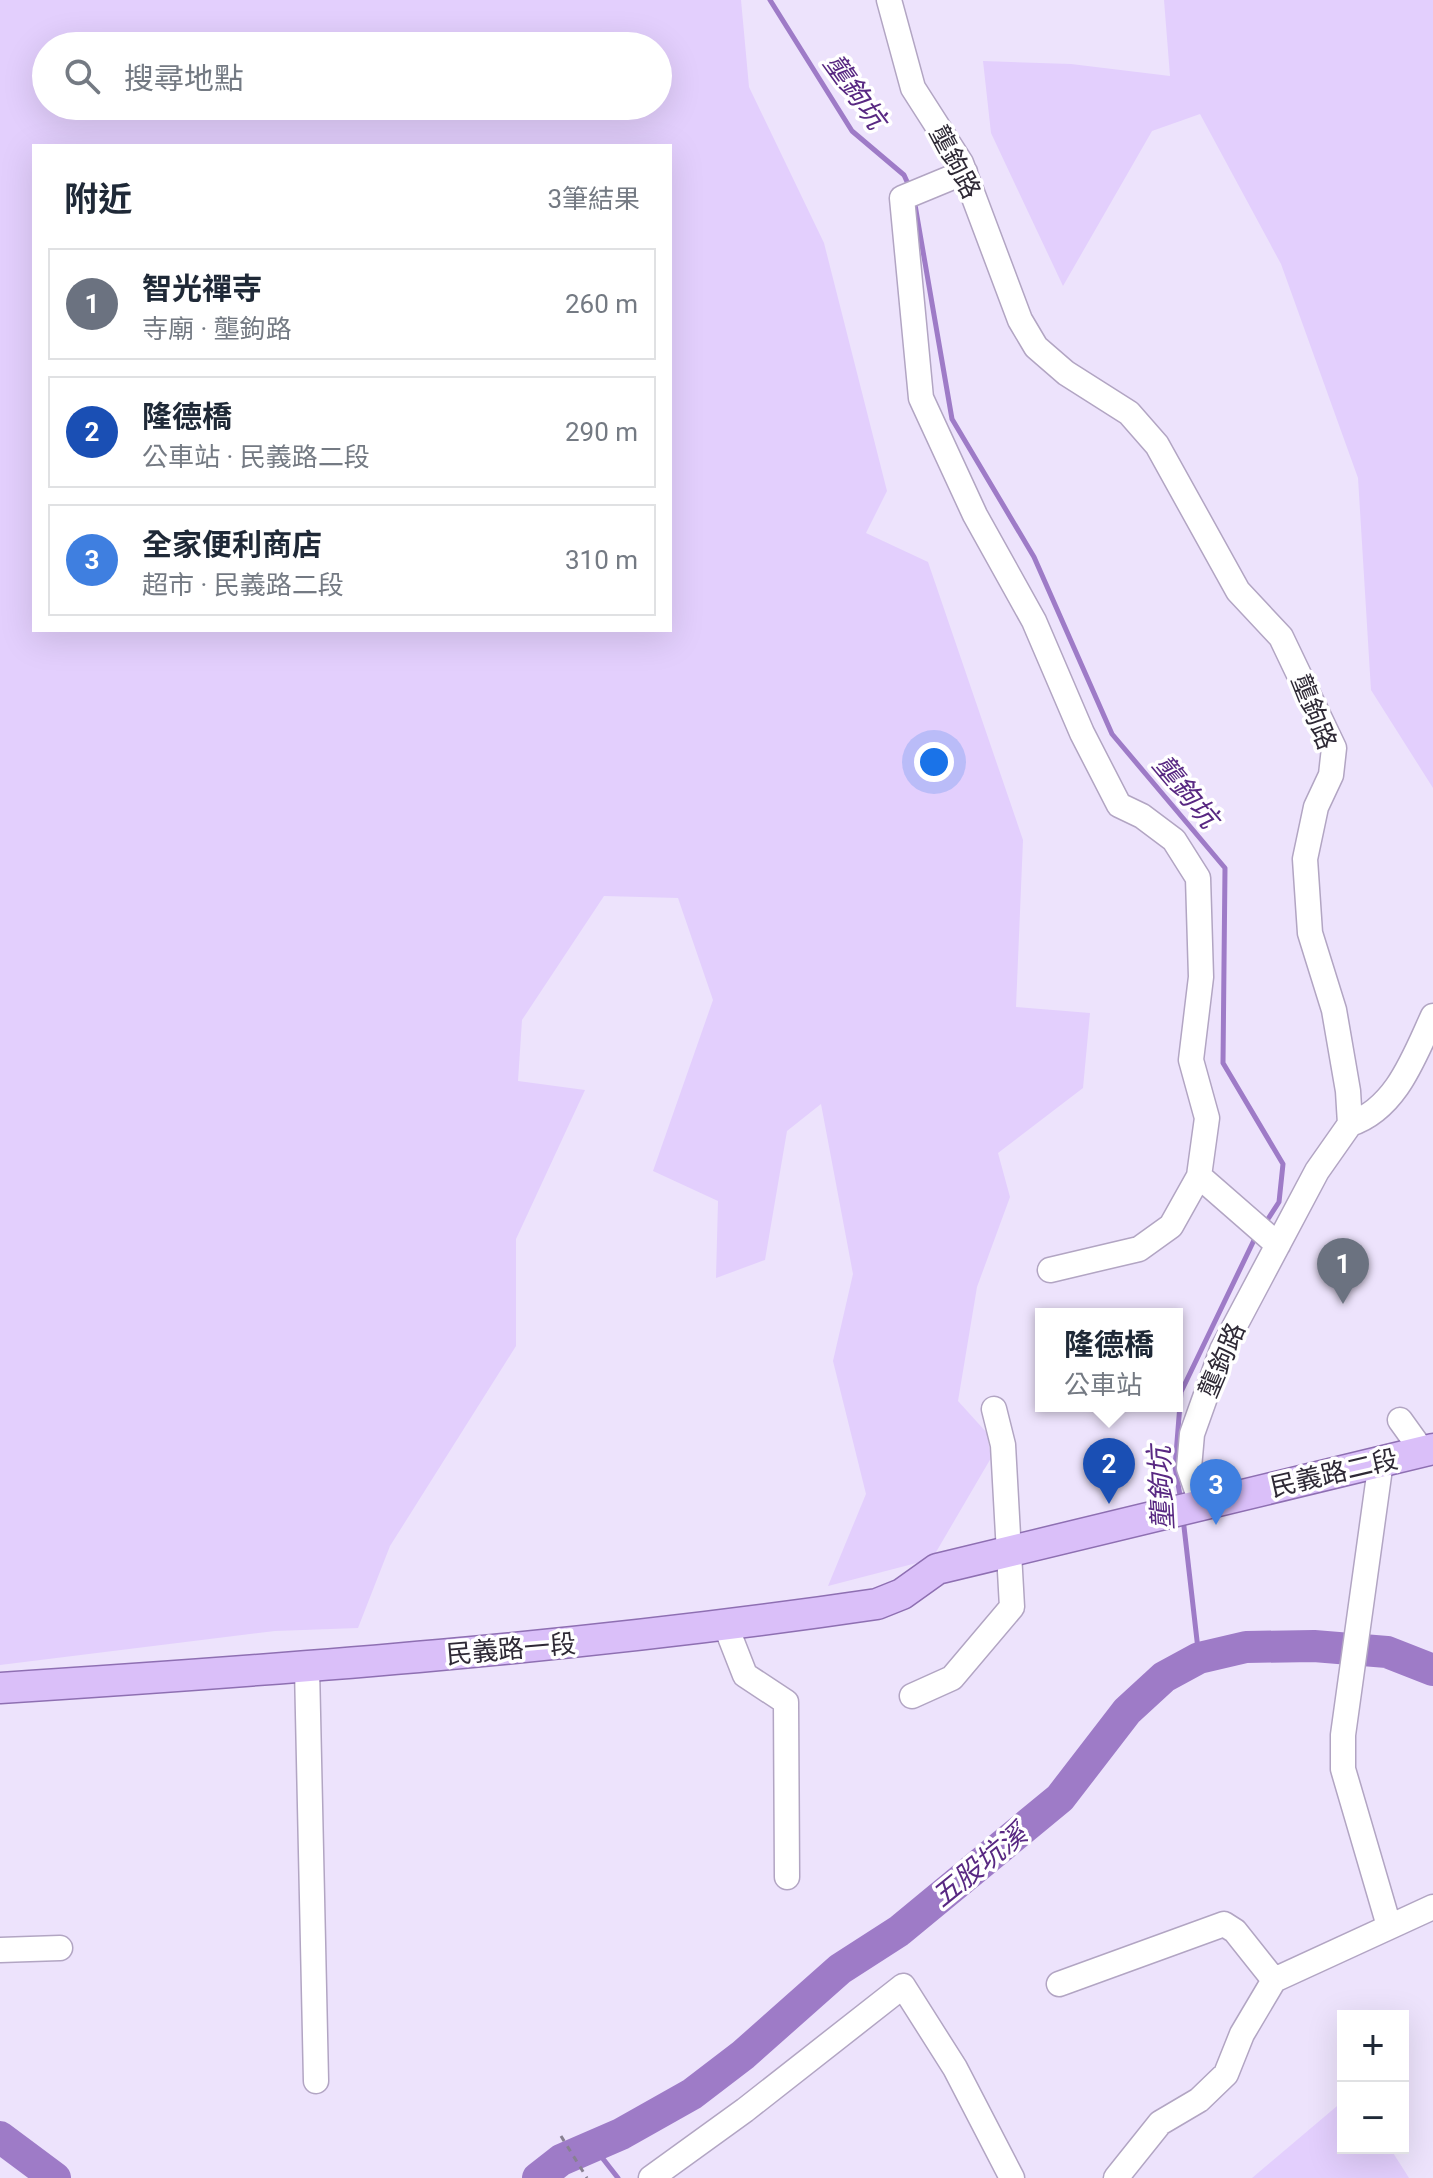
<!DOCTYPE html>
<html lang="zh-TW">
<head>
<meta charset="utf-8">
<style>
  :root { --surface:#fff; --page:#f2f2f3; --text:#1f2937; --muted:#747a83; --line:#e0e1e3; --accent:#1a73e8 }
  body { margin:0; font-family:Roboto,"Noto Sans TC",sans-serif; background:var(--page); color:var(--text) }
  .controls { position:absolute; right:24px; bottom:24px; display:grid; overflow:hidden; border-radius:0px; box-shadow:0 8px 32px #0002 }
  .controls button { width:72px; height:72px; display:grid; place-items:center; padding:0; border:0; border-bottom:2px solid var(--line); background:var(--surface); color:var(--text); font:40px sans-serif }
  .you { position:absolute; left:934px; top:762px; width:28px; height:28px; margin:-20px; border:6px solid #fff; border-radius:50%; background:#1a73e8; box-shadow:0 0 0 12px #1a73e833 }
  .badge { display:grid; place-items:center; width:52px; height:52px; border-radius:50%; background:var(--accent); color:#fff; font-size:26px; font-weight:700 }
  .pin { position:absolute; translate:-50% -66px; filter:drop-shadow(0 2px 4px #0008) }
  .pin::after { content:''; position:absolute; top:42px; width:28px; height:24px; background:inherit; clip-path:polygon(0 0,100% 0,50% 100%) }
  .popup { position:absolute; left:1035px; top:1308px; width:148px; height:104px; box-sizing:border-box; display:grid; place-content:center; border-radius:0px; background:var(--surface); filter:drop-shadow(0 2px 6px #0005); font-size:26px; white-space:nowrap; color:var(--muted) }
  .popup b { font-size:30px; color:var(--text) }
  .popup::after { content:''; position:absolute; left:50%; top:100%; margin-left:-16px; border:16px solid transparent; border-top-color:var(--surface) }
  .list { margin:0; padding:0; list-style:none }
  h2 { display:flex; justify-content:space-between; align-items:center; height:104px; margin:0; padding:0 32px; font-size:34px }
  h2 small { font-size:26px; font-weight:400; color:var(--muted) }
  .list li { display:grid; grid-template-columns:52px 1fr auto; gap:24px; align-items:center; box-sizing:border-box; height:112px; margin:0 16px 16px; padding:0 16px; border:2px solid var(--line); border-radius:0px }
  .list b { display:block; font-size:30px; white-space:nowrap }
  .list p { margin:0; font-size:26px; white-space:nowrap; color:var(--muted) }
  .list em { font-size:26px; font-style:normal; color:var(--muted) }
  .icon { flex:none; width:44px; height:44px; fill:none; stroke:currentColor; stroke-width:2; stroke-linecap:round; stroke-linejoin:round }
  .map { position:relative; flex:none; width:1433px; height:2178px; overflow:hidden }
  .search { position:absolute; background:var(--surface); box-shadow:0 8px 32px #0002; left:32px; top:32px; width:640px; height:88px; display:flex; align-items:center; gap:20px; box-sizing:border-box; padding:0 28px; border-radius:44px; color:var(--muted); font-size:30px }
  .panel { position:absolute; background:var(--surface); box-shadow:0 8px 32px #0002; left:32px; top:144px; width:640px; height:488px; border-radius:0px }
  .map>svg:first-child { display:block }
  .green { fill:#e3cffd; fill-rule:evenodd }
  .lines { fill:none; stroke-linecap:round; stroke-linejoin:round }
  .stream { stroke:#9e7bc7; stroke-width:5 }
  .river { stroke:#9e7bc7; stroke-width:32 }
  .minor-casing { stroke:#b2a5c3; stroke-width:27 }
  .major-casing { stroke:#8e6fb2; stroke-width:33 }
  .path { stroke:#888092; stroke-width:3; stroke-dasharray:6 6; stroke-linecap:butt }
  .minor { stroke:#fff; stroke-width:24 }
  .major { stroke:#dabff9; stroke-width:30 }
  .labels { text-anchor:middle; stroke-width:7; stroke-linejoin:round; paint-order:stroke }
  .street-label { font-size:26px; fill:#2e2935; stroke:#fff }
  .water-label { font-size:28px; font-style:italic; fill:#582882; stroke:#fff }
</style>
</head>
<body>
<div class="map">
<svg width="1433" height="2178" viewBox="0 0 1433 2178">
  <rect width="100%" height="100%" fill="#ede3fc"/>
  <path class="green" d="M 0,0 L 741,0 L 749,87 L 824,243 L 887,491 L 866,533 L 928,562 L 1023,840 L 1016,1007 L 1090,1013 L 1083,1088 L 998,1153 L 1010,1197 L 977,1287 L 958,1401 L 987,1433 L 991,1458 L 932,1559 L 828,1586 L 866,1494 L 833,1361 L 853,1274 L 821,1104 L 787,1131 L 765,1260 L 716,1278 L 718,1201 L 653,1171 L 713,1000 L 678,898 L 604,896 L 522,1020 L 518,1081 L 585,1090 L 516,1239 L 516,1346 L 390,1546 L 358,1628 L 275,1631 L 0,1665 ZM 46,46 L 658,46 L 658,106 L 46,106 ZM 34,146 L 670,146 L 670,630 L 34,630 Z
    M 1164,0 L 1433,0 L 1433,788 L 1371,690 L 1358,478 L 1281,264 L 1200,114 L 1152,131 L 1063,286 L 991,133 L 983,61 L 1071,64 L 1170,76 Z
    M 1343,2101 L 1343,2148 L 1390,2148 L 1409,2178 L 1252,2178 Z"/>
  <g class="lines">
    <path class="stream" d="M 770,0 L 852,131 L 904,175 L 909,186
      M 914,199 L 952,419 L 1034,557 L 1112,734 L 1225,868 L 1223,1063 L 1283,1164 L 1279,1202 L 1264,1225
      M 1181,1501 L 1175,1467 L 1181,1392 L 1256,1236
      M 1183,1518 L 1199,1658
      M 593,2146 L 618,2178"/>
    <path class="river" d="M 0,2137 L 55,2178
      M 538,2178 L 561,2160 L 621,2134 L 692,2094 L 743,2055 L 840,1969 L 899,1931 L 1060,1798 L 1127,1711 L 1164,1677 L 1199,1658 L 1246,1647 L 1314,1646 L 1387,1652 L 1433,1670"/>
    <g class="minor-casing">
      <path id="minor" d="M 889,0 L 913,88 L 961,163 L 1020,320 L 1036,347 L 1066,373 L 1129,413 L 1157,445 L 1238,591 L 1281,637 L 1334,748 L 1331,775 L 1316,807 L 1305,859 L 1310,933 L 1334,1010 L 1348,1091 L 1350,1124 L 1317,1171 L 1222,1350 L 1192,1434 L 1189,1468 L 1202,1505
        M 965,172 L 902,198 L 921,398 L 975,515 L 1034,621 L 1082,733 L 1119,805 L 1142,816 L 1174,840 L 1198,878 L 1201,977 L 1191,1060 L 1207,1118 L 1199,1176 L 1278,1245
        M 1350,1124 C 1396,1109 1414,1057 1433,1016
        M 1050,1270 L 1139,1249 L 1171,1226 L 1199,1176
        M 1400,1420 L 1423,1452
        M 1381,1461 L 1343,1735 L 1343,1769 L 1389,1926
        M 725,1624 L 745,1675 L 786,1702 L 787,1877
        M 307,1668 L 316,2081
        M 912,1696 L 952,1678 L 1012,1607 L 1003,1445 L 994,1409
        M 0,1950 L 60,1948
        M 1059,1984 L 1224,1924 L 1235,1931 L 1274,1980
        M 651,2178 L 745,2110 L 903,1986 L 955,2068 L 1012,2178
        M 1116,2178 L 1160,2123 L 1199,2100 L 1226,2074 L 1242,2034 L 1274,1980 L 1433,1907"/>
    </g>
    <g class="major-casing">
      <path id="major" d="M 0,1688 C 294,1669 586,1647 877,1604 L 902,1594 L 937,1569 L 1433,1449"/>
    </g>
    <path class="path" d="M 561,2136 L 587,2178"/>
    <use href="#minor" class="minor"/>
    <use href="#major" class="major"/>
  </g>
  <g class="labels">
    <g class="street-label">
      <text transform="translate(955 162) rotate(62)" y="9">壟鉤路</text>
      <text transform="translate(1314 712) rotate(68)" y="9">壟鉤路</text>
      <text transform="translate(1222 1360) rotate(-67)" y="9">壟鉤路</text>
      <text transform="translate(1334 1473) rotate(-13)" y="9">民義路二段</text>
      <text transform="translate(511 1649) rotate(-5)" y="9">民義路一段</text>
    </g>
    <g class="water-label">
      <text transform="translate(855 91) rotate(54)" y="10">壟鉤坑</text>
      <text transform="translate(1186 791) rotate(50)" y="10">壟鉤坑</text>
      <text transform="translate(1161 1488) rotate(-93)" y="10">壟鉤坑</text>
      <text transform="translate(979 1865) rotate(-39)" y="10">五股坑溪</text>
    </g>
  </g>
</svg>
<div class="controls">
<button>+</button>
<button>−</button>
</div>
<div class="you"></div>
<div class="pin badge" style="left:1343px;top:1304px;background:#6b7280">1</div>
<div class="pin badge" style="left:1109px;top:1504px;background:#1a4fb4">2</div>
<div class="popup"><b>隆德橋</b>公車站</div>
<div class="pin badge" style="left:1216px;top:1525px;background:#3f7fe0">3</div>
<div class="search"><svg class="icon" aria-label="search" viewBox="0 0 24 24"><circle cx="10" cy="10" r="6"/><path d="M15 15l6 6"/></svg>搜尋地點</div>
<section class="panel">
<h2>附近<small>3筆結果</small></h2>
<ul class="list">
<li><span class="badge" style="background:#6b7280">1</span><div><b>智光禪寺</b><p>寺廟 · 壟鉤路</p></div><em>260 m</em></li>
<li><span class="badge" style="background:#1a4fb4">2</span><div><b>隆德橋</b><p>公車站 · 民義路二段</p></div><em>290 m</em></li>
<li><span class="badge" style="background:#3f7fe0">3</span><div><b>全家便利商店</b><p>超市 · 民義路二段</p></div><em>310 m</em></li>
</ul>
</section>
</div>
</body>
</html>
